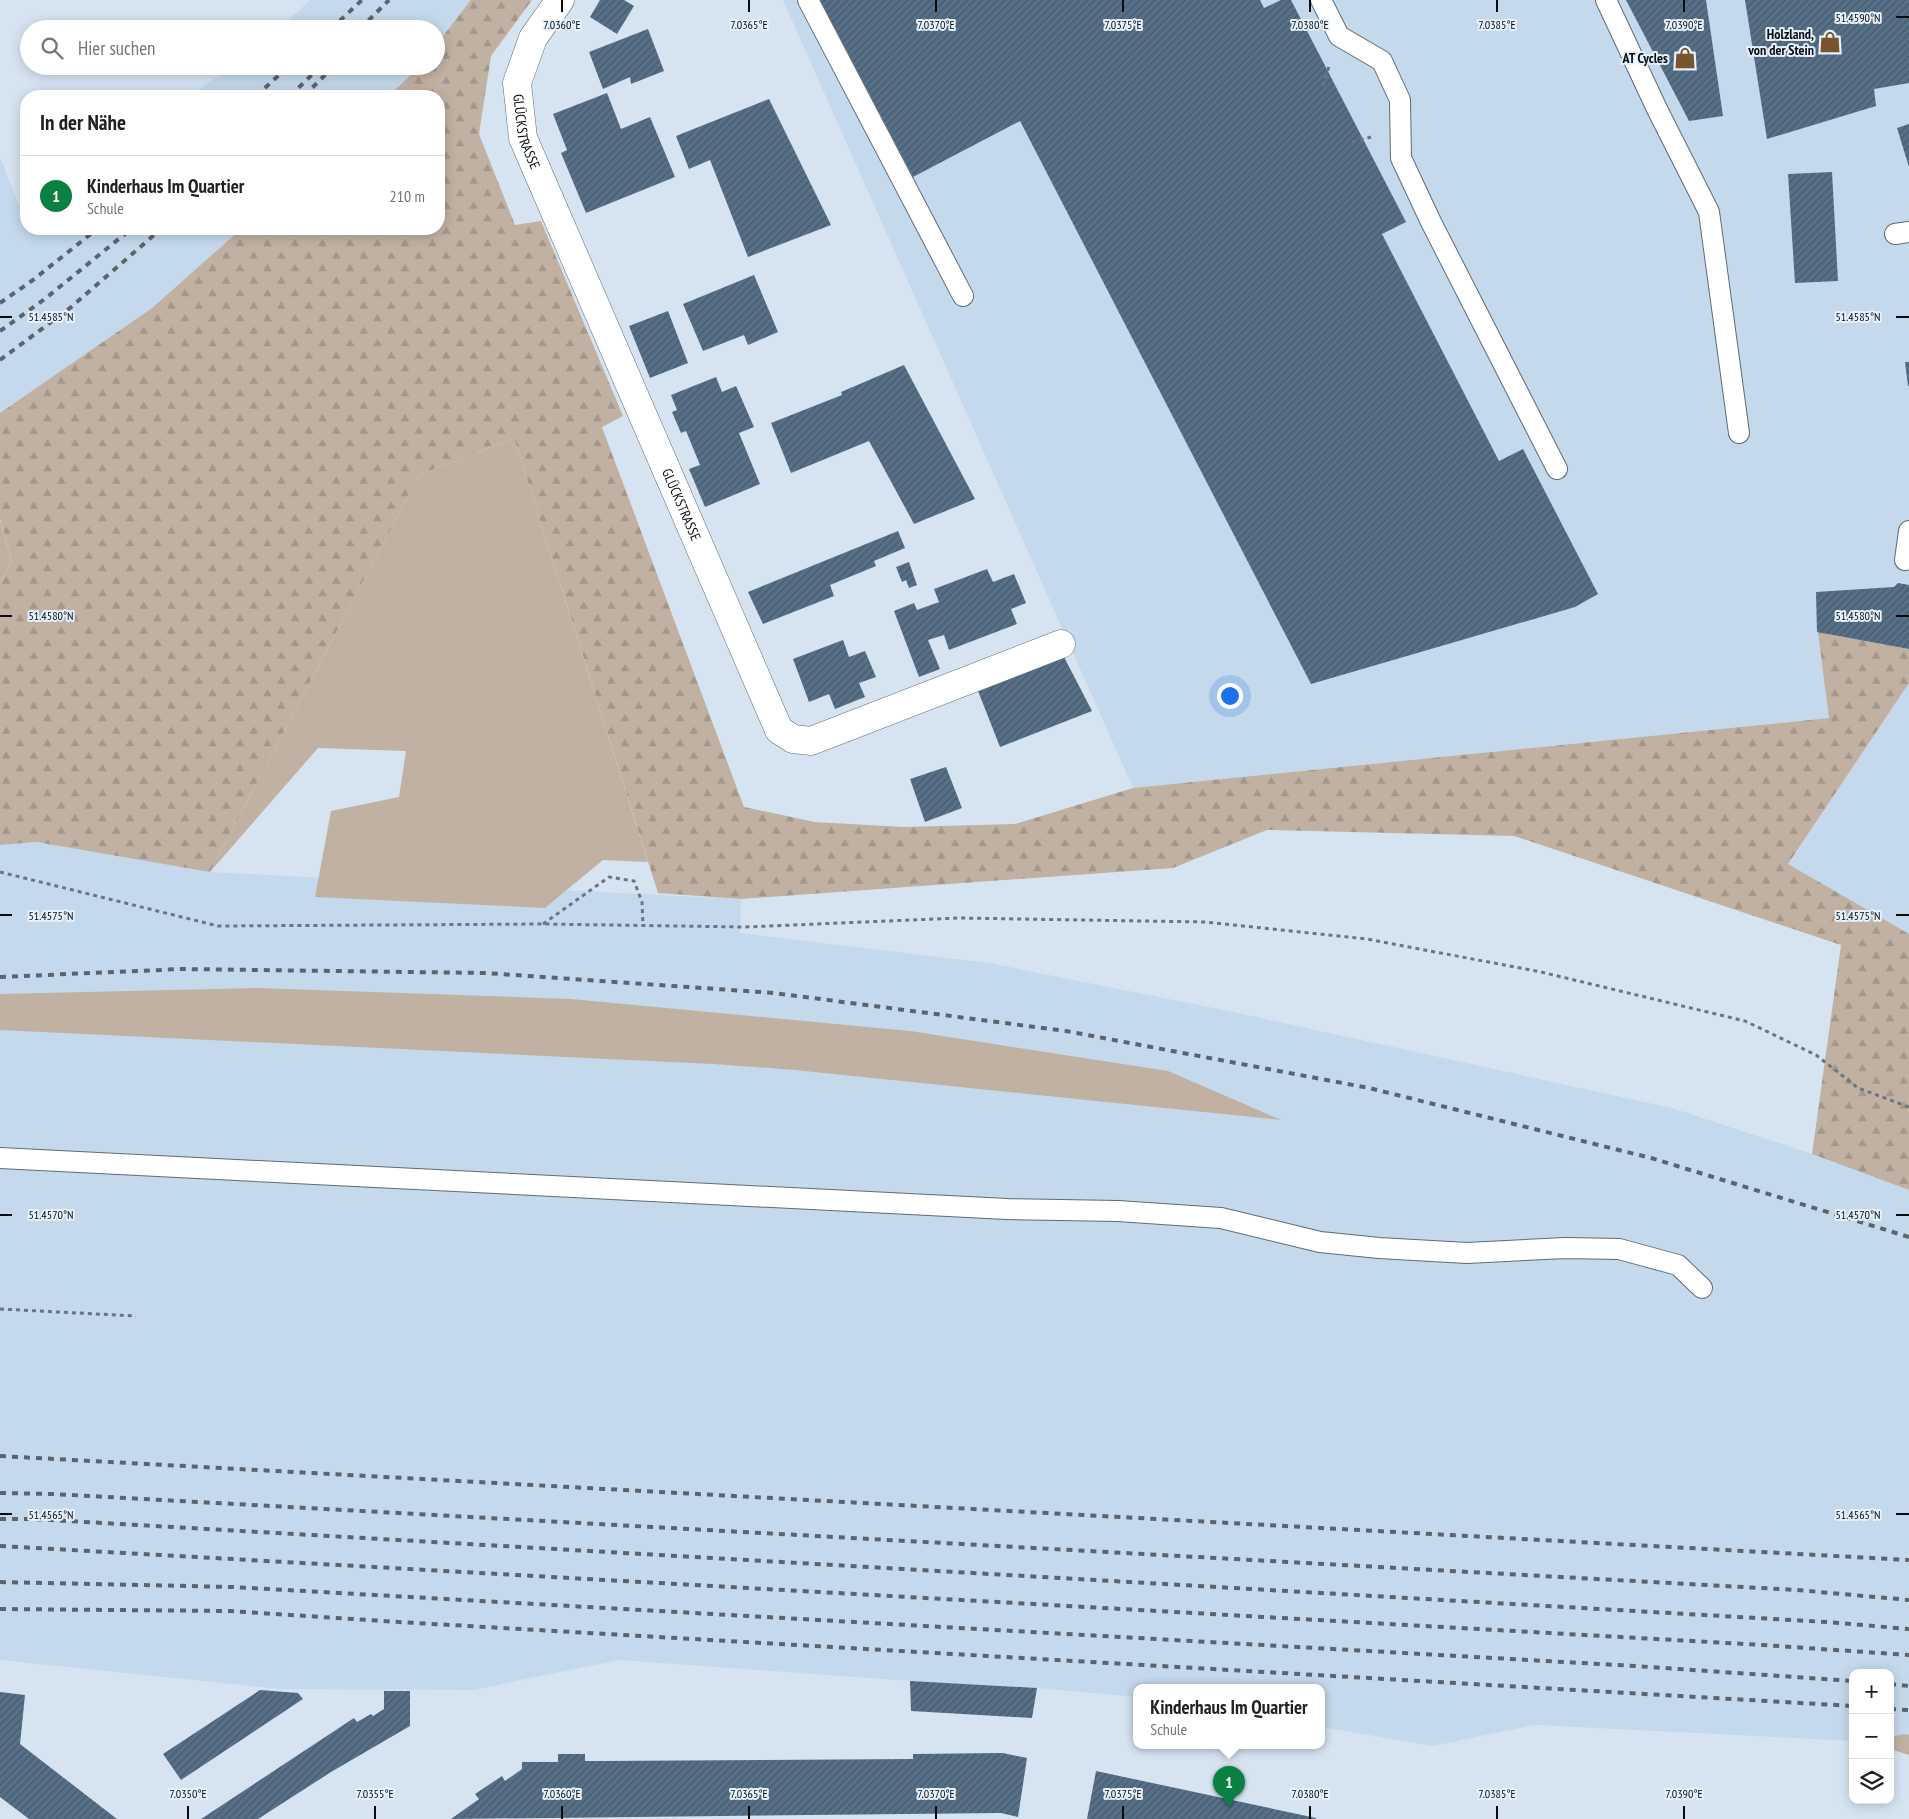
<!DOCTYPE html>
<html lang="de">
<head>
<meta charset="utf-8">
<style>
  :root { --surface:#fff; --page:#f2f2f2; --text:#202124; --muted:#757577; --line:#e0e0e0; --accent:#0b8043 }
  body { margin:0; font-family:"PT Sans Narrow",sans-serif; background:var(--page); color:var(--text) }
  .controls { position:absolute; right:15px; bottom:15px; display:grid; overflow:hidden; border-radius:10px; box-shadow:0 2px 12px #0003 }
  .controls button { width:45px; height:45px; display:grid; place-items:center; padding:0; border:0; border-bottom:1px solid var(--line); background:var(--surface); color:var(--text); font:25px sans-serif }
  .you { position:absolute; left:1229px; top:695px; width:18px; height:18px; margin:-12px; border:4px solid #fff; border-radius:50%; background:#1a73e8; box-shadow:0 0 0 8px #1a73e833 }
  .badge { display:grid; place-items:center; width:32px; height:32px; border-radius:50%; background:var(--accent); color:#fff; font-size:16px; font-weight:700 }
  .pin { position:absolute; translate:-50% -41px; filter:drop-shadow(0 1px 2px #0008) }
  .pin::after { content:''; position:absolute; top:26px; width:18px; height:15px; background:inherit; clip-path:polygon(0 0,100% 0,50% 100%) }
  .popup { position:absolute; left:1133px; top:1684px; width:192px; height:65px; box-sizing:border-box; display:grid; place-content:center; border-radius:10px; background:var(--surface); filter:drop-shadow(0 1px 4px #0005); font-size:16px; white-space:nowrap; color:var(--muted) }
  .popup b { font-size:19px; color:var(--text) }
  .popup::after { content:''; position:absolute; left:50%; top:100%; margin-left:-10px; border:10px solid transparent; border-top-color:var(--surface) }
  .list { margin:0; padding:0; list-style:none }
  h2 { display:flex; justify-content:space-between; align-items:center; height:65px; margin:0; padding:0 20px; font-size:21px }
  h2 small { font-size:16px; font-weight:400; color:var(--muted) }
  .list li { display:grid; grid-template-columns:32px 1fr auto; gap:15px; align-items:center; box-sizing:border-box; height:80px; padding:0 20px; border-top:1px solid var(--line) }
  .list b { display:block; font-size:19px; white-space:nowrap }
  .list p { margin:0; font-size:16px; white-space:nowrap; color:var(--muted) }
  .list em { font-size:16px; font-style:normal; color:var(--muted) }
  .icon { flex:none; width:28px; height:28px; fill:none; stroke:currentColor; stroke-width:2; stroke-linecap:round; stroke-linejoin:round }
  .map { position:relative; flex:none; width:1909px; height:1819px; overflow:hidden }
  .search { position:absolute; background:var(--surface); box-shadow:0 2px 12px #0003; left:20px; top:20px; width:425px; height:55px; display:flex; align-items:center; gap:12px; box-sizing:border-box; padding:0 18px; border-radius:28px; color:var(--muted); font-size:19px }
  .panel { position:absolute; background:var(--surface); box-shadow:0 2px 12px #0003; left:20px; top:90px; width:425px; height:145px; border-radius:20px }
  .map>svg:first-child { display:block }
  .built { fill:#c5d9ec }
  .grass { fill:#c1b1a2 }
  .forest { fill:url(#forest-firs) }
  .building { fill:url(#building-hatch) }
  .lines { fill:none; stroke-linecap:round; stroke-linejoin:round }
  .service-casing { stroke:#5e6b77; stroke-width:22 }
  .minor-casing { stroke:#5e6b77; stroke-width:29 }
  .path { stroke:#6c757f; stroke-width:3; stroke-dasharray:4 4; stroke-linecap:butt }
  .service { stroke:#fff; stroke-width:20 }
  .minor { stroke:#fff; stroke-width:28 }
  .rail { stroke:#5b646c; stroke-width:4; stroke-dasharray:6 6; stroke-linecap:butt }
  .ticks { fill:none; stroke:#080d12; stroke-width:2 }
  .labels { text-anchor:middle; stroke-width:4; stroke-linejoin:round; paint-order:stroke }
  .poi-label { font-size:14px; font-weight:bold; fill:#080d12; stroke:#e5f1fc; text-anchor:end }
  .street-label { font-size:14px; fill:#080d12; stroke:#e5f1fc }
  .ticks-label { font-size:12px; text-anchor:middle; fill:#080d12; stroke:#e5f1fc; stroke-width:4; stroke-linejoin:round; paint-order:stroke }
</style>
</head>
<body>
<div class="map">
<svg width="1909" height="1819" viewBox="0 0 1909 1819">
  <defs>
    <pattern id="forest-firs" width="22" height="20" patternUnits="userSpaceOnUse" patternTransform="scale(1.25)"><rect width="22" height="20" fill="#c1b1a2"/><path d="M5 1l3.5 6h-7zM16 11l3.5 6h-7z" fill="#a4978a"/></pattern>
    <pattern id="building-hatch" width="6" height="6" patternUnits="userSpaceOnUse" patternTransform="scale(1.25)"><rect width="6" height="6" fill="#577087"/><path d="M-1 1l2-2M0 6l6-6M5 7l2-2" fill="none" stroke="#465a6d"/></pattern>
  </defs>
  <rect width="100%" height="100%" fill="#d6e4f2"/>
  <path class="built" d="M 310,0 L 532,0 L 491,56 L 415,73 L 389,96 L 191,96 L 232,66 L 436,66 L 436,29 L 279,29 Z
    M 783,0 L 1909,0 L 1909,649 L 1818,632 L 1830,718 L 1133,788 Z
    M 0,157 L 24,217 L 26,216 L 26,229 L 241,229 L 152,308 L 0,413 Z
    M 1909,683 L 1909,934 L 1788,865 Z
    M 36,842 L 210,872 L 741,899 L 740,933 L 989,963 L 1224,1010 L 1672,1108 L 1812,1154 L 1909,1190 L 1909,1755 L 1890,1749 L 1890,1673 L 1853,1673 L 1853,1741 L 1535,1725 L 1433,1746 L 1322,1727 L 1322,1688 L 1136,1688 L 1136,1697 L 1037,1688 L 910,1681 L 619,1660 L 473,1690 L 280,1689 L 0,1660 L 0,845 Z"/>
  <path class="grass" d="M 514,438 L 648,862 L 603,860 L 545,908 L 315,897 L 331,811 L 399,797 L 406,751 L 318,748 L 210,872 L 419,475 Z
    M 0,520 L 12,561 L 0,583 Z
    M 258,988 L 571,999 L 910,1031 L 1168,1071 L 1281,1120 L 795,1070 L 713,1064 L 0,1030 L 0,994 Z
    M 1904,1734 L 1909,1735 L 1909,1755 L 1890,1749 L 1890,1737 Z"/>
  <path class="forest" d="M 471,0 L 532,0 L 491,56 L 479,134 L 515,225 L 541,221 L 623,416 L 602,427 L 744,807 L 815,822 L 904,827 L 1015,824 L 1133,788 L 1829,718 L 1818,632 L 1909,649 L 1909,683 L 1788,864 L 1909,934 L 1909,1190 L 1812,1154 L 1841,945 L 1514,836 L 1267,830 L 1173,868 L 741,899 L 658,893 L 514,438 L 419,475 L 210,872 L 36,842 L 0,845 L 0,583 L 12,561 L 0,519 L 0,413 L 152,308 L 241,229 L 439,229 L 439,96 L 389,96 L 420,66 L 436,66 L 436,45 Z"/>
  <path class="building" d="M 600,0 L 624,0 L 634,6 L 617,34 L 590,17 Z
    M 820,0 L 1260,0 L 1264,8 L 1281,0 L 1291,0 L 1406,222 L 1382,234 L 1499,461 L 1523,449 L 1598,594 L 1575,607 L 1311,684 L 1020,121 L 913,177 Z
    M 1626,0 L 1706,0 L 1723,116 L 1689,121 Z
    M 1745,0 L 1909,0 L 1909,83 L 1874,89 L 1876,106 L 1767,139 Z
    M 648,29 L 664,71 L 631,84 L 630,77 L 603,89 L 589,52 Z
    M 607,93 L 621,129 L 650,117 L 675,177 L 586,213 L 561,153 L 567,150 L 553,114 Z
    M 769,99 L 831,225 L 748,257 L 710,160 L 689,169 L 676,136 Z
    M 1909,124 L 1909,167 L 1897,128 Z
    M 1832,172 L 1838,281 L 1795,283 L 1788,174 Z
    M 754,275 L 778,332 L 748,345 L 744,335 L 703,351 L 683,304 Z
    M 668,311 L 688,363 L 650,378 L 629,326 Z
    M 1905,362 L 1909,362 L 1909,386 L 1908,386 Z
    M 904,365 L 975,499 L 914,524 L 869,441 L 791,473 L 771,423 L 842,395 L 841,392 Z
    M 716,377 L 722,392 L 736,386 L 754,427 L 739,433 L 760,484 L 705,507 L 689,469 L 700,465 L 686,431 L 681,433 L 672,412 L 677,410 L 671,395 Z
    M 898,531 L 905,548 L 874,561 L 876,566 L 830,585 L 834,596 L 763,624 L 748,592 Z
    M 909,562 L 917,585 L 909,588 L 906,580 L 902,582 L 896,567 Z
    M 987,569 L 993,582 L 1014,574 L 1026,603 L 1011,609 L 1017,624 L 949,650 L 944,635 L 928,640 L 940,669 L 919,677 L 894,611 L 914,603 L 917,610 L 939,602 L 934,589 Z
    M 1898,583 L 1909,585 L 1909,649 L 1817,632 L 1816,592 L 1894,587 Z
    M 843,640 L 849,657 L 865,651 L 876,677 L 859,683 L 865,697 L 835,709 L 829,694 L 809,702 L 793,659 Z
    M 1064,657 L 1092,711 L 1000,747 L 978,691 Z
    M 946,767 L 962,808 L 925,822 L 910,779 Z
    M 910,1681 L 1037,1688 L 1032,1718 L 911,1711 Z
    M 260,1690 L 298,1693 L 303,1699 L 181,1780 L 163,1754 Z
    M 384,1691 L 410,1691 L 410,1726 L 331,1772 L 258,1819 L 201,1819 L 354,1718 L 357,1722 L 371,1714 L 373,1716 L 384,1709 Z
    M 0,1692 L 25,1695 L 20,1744 L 117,1819 L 29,1819 L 0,1797 Z
    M 1003,1753 L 1027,1758 L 1018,1817 L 1001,1813 L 451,1819 L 479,1799 L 475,1794 L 502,1776 L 505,1781 L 522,1769 L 522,1762 L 558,1762 L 558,1754 L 585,1754 L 585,1761 L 601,1761 L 913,1759 L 913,1754 Z
    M 1096,1771 L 1316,1818 L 1316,1819 L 1087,1819 Z"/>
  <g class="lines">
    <g class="service-casing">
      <path id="service" d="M 808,0 L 963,296
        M 1321,0 L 1339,36 L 1382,61 L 1400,100 L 1401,158 L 1431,222 L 1557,469
        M 1606,0 L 1657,109 L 1709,212 L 1739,433
        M 1895,234 L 1909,232
        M 1905,560 L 1909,531
        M 0,1158 L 1007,1209 L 1118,1211 L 1221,1218 L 1320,1242 L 1379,1248 L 1467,1253 L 1565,1248 L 1619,1249 L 1678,1265 L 1702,1288"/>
    </g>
    <g class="minor-casing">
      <g id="minor">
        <path id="s1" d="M 560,0 L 533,38 L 517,83 L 523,138 L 779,730 L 793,739 L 811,741 L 1061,644"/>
      </g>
    </g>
    <path class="path" d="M 1323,86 L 1330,63
      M 1352,142 L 1371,137
      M 0,872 L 218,926 L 543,924 L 745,927 L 959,918 L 1205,922 L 1367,939 L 1541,972 L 1745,1021 L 1816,1055 L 1858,1088 L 1909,1107
      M 543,924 L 609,877 L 634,881 L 642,902 L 643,926
      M 0,1309 L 136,1316"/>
    <use href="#service" class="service"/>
    <use href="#minor" class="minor"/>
    <path class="rail" d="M 331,29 L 362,0
      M 360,29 L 389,0
      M 256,96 L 289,66
      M 290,96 L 321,66
      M 304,96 L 334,66
      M 0,303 L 33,280 L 97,229
      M 0,331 L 46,298 L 131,229
      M 0,360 L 70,308 L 161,229
      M 0,977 L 182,969 L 486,973 L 774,993 L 1066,1031 L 1369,1088 L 1651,1158 L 1909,1237
      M 0,1456 L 1909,1560
      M 0,1493 L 53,1494 L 1797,1590 L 1909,1600
      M 0,1519 L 33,1519 L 1826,1622 L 1909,1629
      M 0,1546 L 1763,1645 L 1909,1655
      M 0,1582 L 233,1587 L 1635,1666 L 1853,1681
      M 0,1609 L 229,1611 L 399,1622 L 1853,1706
      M 1890,1684 L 1909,1686
      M 1890,1709 L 1909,1710"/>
  </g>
  <path class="ticks" d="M 562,0 L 562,12M 749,0 L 749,12M 936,0 L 936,12M 1123,0 L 1123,12M 1310,0 L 1310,12M 1497,0 L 1497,12M 1684,0 L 1684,12M 1896,17 L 1909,17M 0,317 L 12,317M 1896,317 L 1909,317M 0,616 L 12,616M 1896,616 L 1909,616M 0,915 L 12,915M 1896,915 L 1909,915M 0,1215 L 12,1215M 1896,1215 L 1909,1215M 0,1514 L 12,1514M 1896,1514 L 1909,1514M 188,1806 L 188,1819M 375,1806 L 375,1819M 562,1806 L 562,1819M 749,1806 L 749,1819M 936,1806 L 936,1819M 1123,1806 L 1123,1819M 1310,1806 L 1310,1819M 1497,1806 L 1497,1819M 1684,1806 L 1684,1819"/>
  <defs>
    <g id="shop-bare" transform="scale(1.725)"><path d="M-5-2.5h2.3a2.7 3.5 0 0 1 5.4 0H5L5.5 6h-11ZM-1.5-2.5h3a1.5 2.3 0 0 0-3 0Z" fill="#78552d" stroke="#e5f1fc" stroke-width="2.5" paint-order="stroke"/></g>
  </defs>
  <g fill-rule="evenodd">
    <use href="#shop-bare" x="1830" y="42"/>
    <use href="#shop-bare" x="1685" y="58"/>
  </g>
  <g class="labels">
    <g class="poi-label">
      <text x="1814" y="39">Holzland,<tspan x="1814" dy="16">von der Stein</tspan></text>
      <text x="1668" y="63">AT Cycles</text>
    </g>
    <g class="street-label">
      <text dy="5" stroke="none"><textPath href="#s1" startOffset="144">GLÜCKSTRASSE</textPath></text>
      <text dy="5" stroke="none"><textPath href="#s1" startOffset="549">GLÜCKSTRASSE</textPath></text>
    </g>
  </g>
  <g class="ticks-label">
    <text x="1858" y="22">51.4590°N</text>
    <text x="562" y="29">7.0360°E</text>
    <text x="749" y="29">7.0365°E</text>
    <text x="936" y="29">7.0370°E</text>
    <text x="1123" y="29">7.0375°E</text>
    <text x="1310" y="29">7.0380°E</text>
    <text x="1497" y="29">7.0385°E</text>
    <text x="1684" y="29">7.0390°E</text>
    <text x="51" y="321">51.4585°N</text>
    <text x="1858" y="321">51.4585°N</text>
    <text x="51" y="620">51.4580°N</text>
    <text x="1858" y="620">51.4580°N</text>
    <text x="51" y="920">51.4575°N</text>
    <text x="1858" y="920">51.4575°N</text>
    <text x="51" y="1219">51.4570°N</text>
    <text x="1858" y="1219">51.4570°N</text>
    <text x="51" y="1519">51.4565°N</text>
    <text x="1858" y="1519">51.4565°N</text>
    <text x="188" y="1798">7.0350°E</text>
    <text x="375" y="1798">7.0355°E</text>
    <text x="562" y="1798">7.0360°E</text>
    <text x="749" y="1798">7.0365°E</text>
    <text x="936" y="1798">7.0370°E</text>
    <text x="1123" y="1798">7.0375°E</text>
    <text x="1310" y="1798">7.0380°E</text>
    <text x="1497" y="1798">7.0385°E</text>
    <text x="1684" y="1798">7.0390°E</text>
  </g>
</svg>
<div class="controls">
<button>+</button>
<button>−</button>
<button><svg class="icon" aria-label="layers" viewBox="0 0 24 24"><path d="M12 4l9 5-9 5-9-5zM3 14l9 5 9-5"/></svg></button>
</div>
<div class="you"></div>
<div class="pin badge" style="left:1229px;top:1807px">1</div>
<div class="popup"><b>Kinderhaus Im Quartier</b>Schule</div>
<div class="search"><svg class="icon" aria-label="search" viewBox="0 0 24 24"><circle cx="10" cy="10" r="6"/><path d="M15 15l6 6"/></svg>Hier suchen</div>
<section class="panel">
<h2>In der Nähe<small></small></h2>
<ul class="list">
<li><span class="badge">1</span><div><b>Kinderhaus Im Quartier</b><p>Schule</p></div><em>210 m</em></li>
</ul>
</section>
</div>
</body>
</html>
